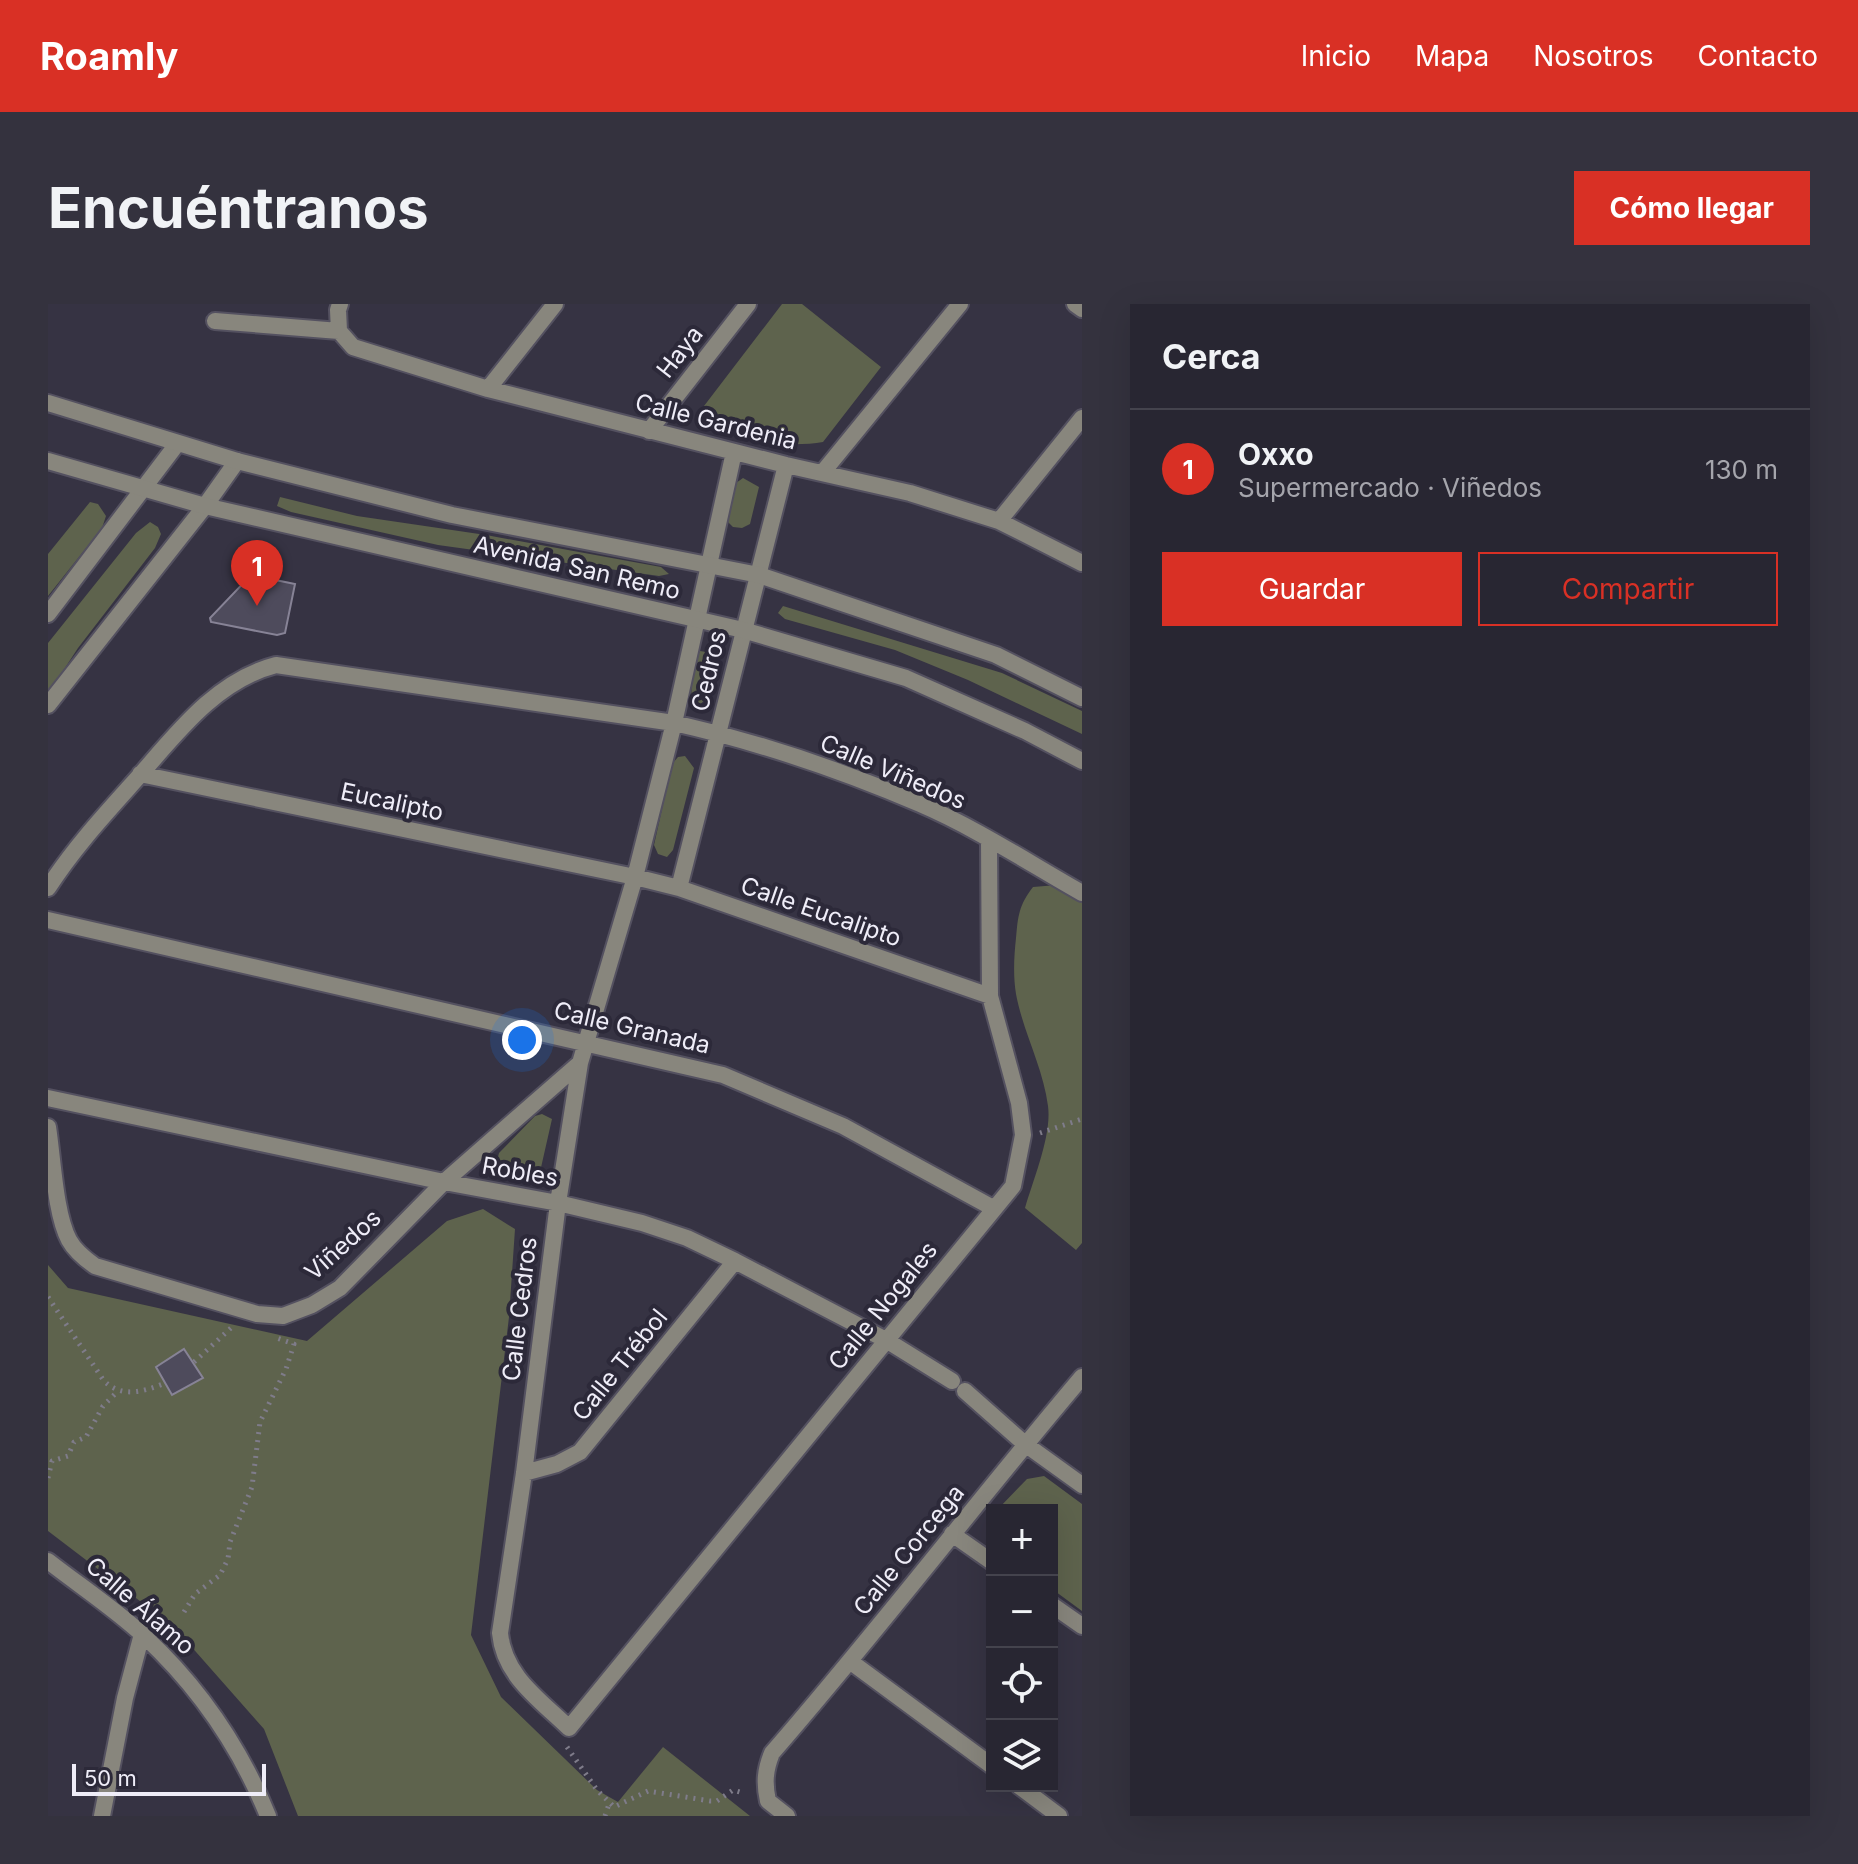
<!DOCTYPE html>
<html lang="es">
<head>
<meta charset="utf-8">
<style>
  :root { --surface:#282632; --page:#34323e; --text:#f1f3f6; --muted:#a5a5ac; --line:#44434d; --accent:#d93025 }
  body { margin:0; font-family:Inter,sans-serif; background:var(--page); color:var(--text) }
  .controls { position:absolute; right:24px; bottom:24px; display:grid; overflow:hidden; border-radius:0px; box-shadow:0 8px 32px #0002 }
  .controls button { width:72px; height:72px; display:grid; place-items:center; padding:0; border:0; border-bottom:2px solid var(--line); background:var(--surface); color:var(--text); font:40px sans-serif }
  .scale { position:absolute; left:24px; bottom:20px; width:194px; box-sizing:border-box; padding-left:8px; border:4px solid #efedf8; border-top:0; font-size:22px; line-height:28px; white-space:nowrap; color:#efedf8; -webkit-text-stroke:6px #2c2939; paint-order:stroke }
  .you { position:absolute; left:474px; top:736px; width:28px; height:28px; margin:-20px; border:6px solid #fff; border-radius:50%; background:#1a73e8; box-shadow:0 0 0 12px #1a73e833 }
  .badge { display:grid; place-items:center; width:52px; height:52px; border-radius:50%; background:var(--accent); color:#fff; font-size:26px; font-weight:700 }
  .pin { position:absolute; translate:-50% -66px; filter:drop-shadow(0 2px 4px #0008) }
  .pin::after { content:''; position:absolute; top:42px; width:28px; height:24px; background:inherit; clip-path:polygon(0 0,100% 0,50% 100%) }
  .list { margin:0; padding:0; list-style:none }
  h2 { display:flex; justify-content:space-between; align-items:center; height:104px; margin:0; padding:0 32px; font-size:34px }
  h2 small { font-size:26px; font-weight:400; color:var(--muted) }
  .list li { display:grid; grid-template-columns:52px 1fr auto; gap:24px; align-items:center; box-sizing:border-box; height:120px; padding:0 32px; border-top:2px solid var(--line) }
  .list b { display:block; font-size:30px; white-space:nowrap }
  .list p { margin:0; font-size:26px; white-space:nowrap; color:var(--muted) }
  .list em { font-size:26px; font-style:normal; color:var(--muted) }
  .actions { display:flex; gap:16px; padding:24px 32px }
  .actions a { flex:1; padding:18px 0; border:2px solid var(--accent); border-radius:0px; text-align:center; font-size:28px; color:var(--accent) }
  .actions .main { background:var(--accent); color:#fff }
  .icon { flex:none; width:44px; height:44px; fill:none; stroke:currentColor; stroke-width:2; stroke-linecap:round; stroke-linejoin:round }
  .map { position:relative; flex:none; width:1034px; height:1512px; overflow:hidden; border-radius:0px }
  header { display:flex; align-items:center; gap:48px; box-sizing:border-box; height:112px; padding:0 40px; background:var(--accent); color:#fff }
  header strong { font-size:38px }
  nav { display:flex; gap:44px; margin-inline-start:auto; font-size:28px }
  .intro { display:flex; align-items:center; justify-content:space-between; box-sizing:border-box; height:192px; padding:0 48px }
  h1 { margin:0; font-size:56px }
  .button { padding:20px 36px; border-radius:0px; background:var(--accent); color:#fff; font-size:28px; font-weight:700 }
  main { display:flex; gap:48px; padding:0 48px }
  aside { flex:1; background:var(--surface); border-radius:0px; box-shadow:0 8px 32px #0002 }
  .map>svg:first-child { display:block }
  .green { fill:#5e634d }
  .building { fill:#4e4b5c; stroke:#878396; stroke-width:2 }
  .lines { fill:none; stroke-linecap:round; stroke-linejoin:round }
  .minor-casing { stroke:#545160; stroke-width:20 }
  .tertiary-casing { stroke:#545160; stroke-width:20 }
  .path { stroke:#7f7c8a; stroke-width:5; stroke-dasharray:2 6; stroke-linecap:butt }
  .minor { stroke:#88867d; stroke-width:16 }
  .tertiary { stroke:#88867d; stroke-width:16 }
  .labels { text-anchor:middle; stroke-width:8; stroke-linejoin:round; paint-order:stroke }
  .street-label { font-size:24px; fill:#efedf8; stroke:#2c2939 }
</style>
</head>
<body>
<header>
<strong>Roamly</strong>
<nav><a>Inicio</a><a>Mapa</a><a>Nosotros</a><a>Contacto</a></nav>
</header>
<div class="intro"><h1>Encuéntranos</h1><a class="button">Cómo llegar</a></div>
<main>
<div class="map">
<svg width="1034" height="1512" viewBox="0 0 1034 1512">
  <rect width="100%" height="100%" fill="#363343"/>
  <path class="green" d="M 734,0 L 754,0 L 833,63 L 775,138 C 740,144 671,140 656,102 Z
    M 695,174 L 711,183 L 702,220 L 694,224 L 685,223 L 680,218 L 688,179 Z
    M 232,193 L 309,212 L 438,231 L 613,263 L 621,270 L 611,272 L 390,241 L 243,208 L 229,202 Z
    M 42,198 L 50,200 L 58,212 L 54,224 L 0,292 L 0,250 Z
    M 102,218 L 110,223 L 113,230 L 107,244 L 30,344 L 0,390 L 0,339 L 88,229 Z
    M 735,302 L 954,369 L 1034,407 L 1034,430 L 920,376 L 847,346 L 737,315 L 730,309 Z
    M 652,347 L 671,350 C 669,367 666,391 651,401 L 644,396 C 642,378 644,363 652,347 Z
    M 637,452 L 646,464 L 625,546 L 619,553 L 610,550 L 606,541 L 624,460 L 630,453 Z
    M 1009,581 L 1034,596 L 1034,939 L 1028,946 L 977,904 C 985,876 1004,831 1000,802 C 995,763 975,728 968,690 C 965,672 966,652 968,634 C 970,612 971,601 985,583 Z
    M 494,810 L 504,815 L 492,868 L 483,872 L 451,867 L 448,861 L 451,849 L 487,812 Z
    M 435,905 L 467,925 L 461,1013 L 423,1331 L 453,1393 L 549,1486 L 570,1498 L 615,1443 L 702,1512 L 250,1512 L 216,1425 L 126,1323 L 0,1227 L 0,961 L 20,984 L 259,1037 L 399,917 Z
    M 996,1172 L 1034,1200 L 1034,1307 L 1004,1285 L 1004,1206 L 949,1206 L 979,1175 Z"/>
  <path class="building" d="M 203,271 L 247,280 L 237,329 L 229,331 L 163,318 L 162,314 Z
    M 136,1045 L 155,1074 L 124,1091 L 108,1063 Z"/>
  <g class="lines">
    <g class="minor-casing">
      <path id="minor" d="M 1027,0 L 1034,5
        M 167,17 L 291,27
        M 291,27 L 305,43 L 440,85 L 738,161 L 862,189 L 951,217 L 1034,259
        M 291,27 L 290,6 L 292,0
        M 440,85 L 507,0
        M 601,127 L 700,0
        M 686,148 L 626,419 L 587,573 L 532,759 L 510,899 L 476,1169 L 452,1329 C 456,1372 491,1395 521,1424 L 965,882 L 975,831 L 971,799 L 942,692 L 941,536
        M 775,168 L 912,0
        M 951,217 L 1034,114
        M 0,310 L 129,140
        M 0,401 L 157,202 L 189,157
        M 92,470 L 587,573 L 631,584 L 942,692
        M 0,584 C 27,542 60,507 93,470 C 131,426 170,376 228,361 L 626,419 C 710,438 793,466 872,500 C 928,524 981,559 1034,589
        M 631,584 L 738,161
        M 0,616 L 675,771 L 795,822 L 945,904
        M 0,794 L 396,878 L 510,899 L 594,919 L 639,934 L 687,957 L 838,1036 L 904,1077
        M 0,823 C 5,855 7,909 21,936 C 27,947 37,955 47,962 L 209,1010 L 235,1012 L 264,1001 L 292,984 L 396,878 L 532,759
        M 917,1087 L 977,1140 L 1034,1181
        M 476,1169 L 509,1160 L 532,1148 L 687,957
        M 904,1230 L 944,1258
        M 0,1257 C 32,1282 67,1305 96,1332 C 151,1383 192,1443 220,1512
        M 1004,1301 L 1034,1322
        M 803,1358 L 944,1462
        M 971,1482 L 1011,1512
        M 54,1512 L 77,1394 L 94,1330
        M 739,1512 L 720,1497 C 716,1479 717,1466 724,1449 C 831,1326 929,1197 1034,1073"/>
    </g>
    <g class="tertiary-casing">
      <path id="tertiary" d="M 0,99 L 189,157 L 404,211 L 711,271 L 948,351 L 1034,394
        M 0,157 L 157,202 L 695,326 L 858,374 L 977,427 L 1034,457"/>
    </g>
    <path class="path" d="M 992,829 L 1034,815
      M 0,993 L 56,1077 C 74,1094 94,1088 115,1080
      M 146,1058 L 184,1023
      M 0,1174 L 4,1157 L 20,1152 L 26,1138 L 38,1133 L 55,1102 L 70,1087
      M 136,1308 L 147,1290 L 172,1271 L 180,1255 L 182,1238 L 204,1183 L 212,1118 L 238,1065 L 246,1040 L 226,1033
      M 519,1443 L 549,1486 L 566,1503 L 600,1487 L 662,1497 L 669,1497 L 685,1486 L 695,1489
      M 557,1512 L 561,1500"/>
    <use href="#minor" class="minor"/>
    <use href="#tertiary" class="tertiary"/>
  </g>
  <g class="labels">
    <g class="street-label">
      <text transform="translate(632 48) rotate(-52)" y="8">Haya</text>
      <text transform="translate(668 118) rotate(14)" y="8">Calle Gardenia</text>
      <text transform="translate(529 264) rotate(13)" y="8">Avenida San Remo</text>
      <text transform="translate(661 367) rotate(-77)" y="8">Cedros</text>
      <text transform="translate(845 468) rotate(23)" y="8">Calle Viñedos</text>
      <text transform="translate(344 498) rotate(12)" y="8">Eucalipto</text>
      <text transform="translate(773 608) rotate(19)" y="8">Calle Eucalipto</text>
      <text transform="translate(584 724) rotate(13)" y="8">Calle Granada</text>
      <text transform="translate(472 868) rotate(10)" y="8">Robles</text>
      <text transform="translate(295 941) rotate(-42)" y="8">Viñedos</text>
      <text transform="translate(835 1002) rotate(-51)" y="8">Calle Nogales</text>
      <text transform="translate(472 1005) rotate(-83)" y="8">Calle Cedros</text>
      <text transform="translate(572 1061) rotate(-51)" y="8">Calle Trébol</text>
      <text transform="translate(861 1246) rotate(-51)" y="8">Calle Corcega</text>
      <text transform="translate(92 1302) rotate(41)" y="8">Calle Álamo</text>
    </g>
  </g>
</svg>
<div class="controls">
<button>+</button>
<button>−</button>
<button><svg class="icon" aria-label="locate" viewBox="0 0 24 24"><circle cx="12" cy="12" r="6"/><path d="M12 2v4M12 18v4M2 12h4M18 12h4"/></svg></button>
<button><svg class="icon" aria-label="layers" viewBox="0 0 24 24"><path d="M12 4l9 5-9 5-9-5zM3 14l9 5 9-5"/></svg></button>
</div>
<div class="scale">50 m</div>
<div class="you"></div>
<div class="pin badge" style="left:209px;top:302px">1</div>
</div>
<aside>
<h2>Cerca<small></small></h2>
<ul class="list">
<li><span class="badge">1</span><div><b>Oxxo</b><p>Supermercado · Viñedos</p></div><em>130 m</em></li>
</ul>
<div class="actions"><a class="main">Guardar</a><a>Compartir</a></div>
</aside>
</main>
</body>
</html>
